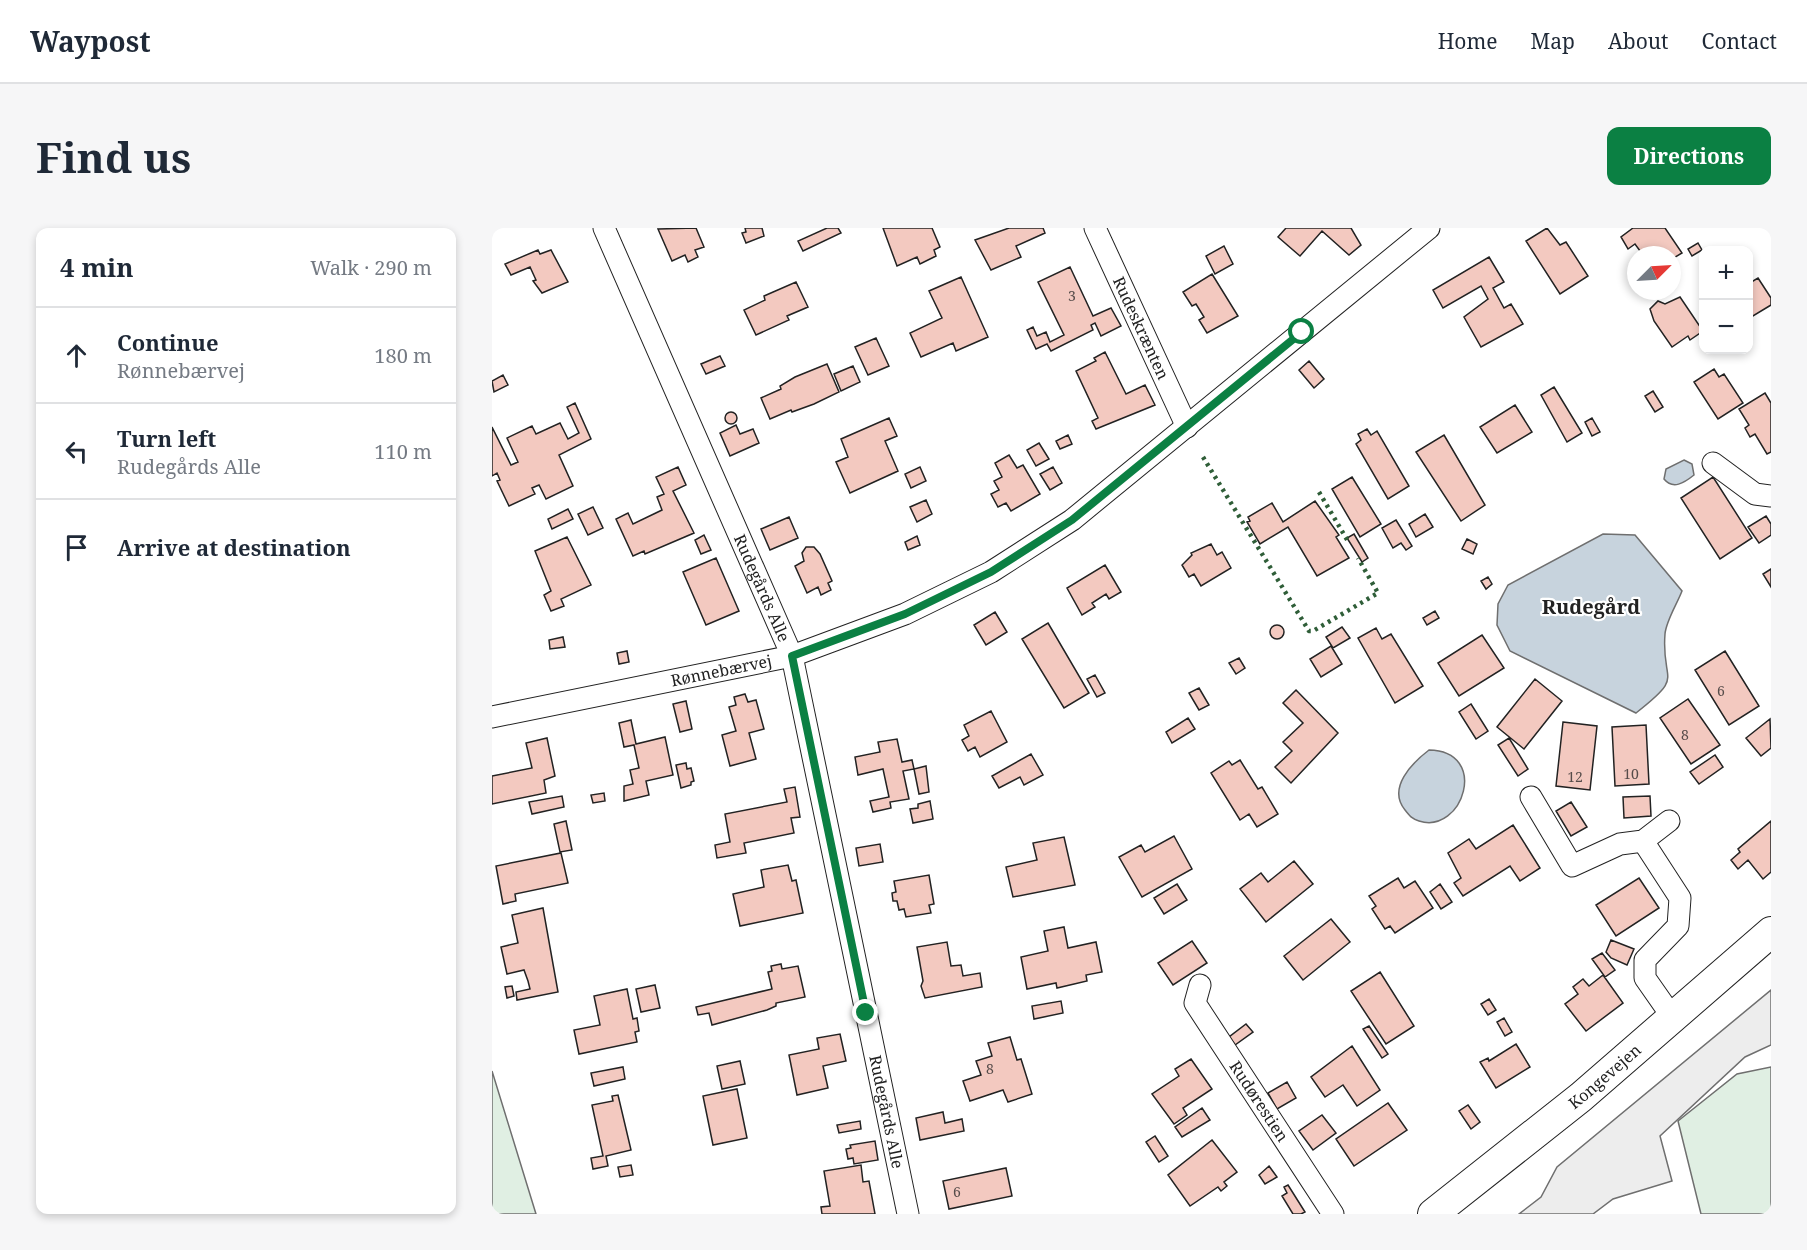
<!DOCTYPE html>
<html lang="en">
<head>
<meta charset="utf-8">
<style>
  :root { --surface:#fff; --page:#f6f6f7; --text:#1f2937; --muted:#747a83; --line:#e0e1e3; --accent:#0b8043 }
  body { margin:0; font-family:"Noto Serif",serif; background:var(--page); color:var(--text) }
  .controls { position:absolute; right:18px; top:18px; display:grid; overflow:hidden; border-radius:12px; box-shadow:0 3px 9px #0003 }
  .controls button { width:54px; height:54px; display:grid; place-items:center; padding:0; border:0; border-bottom:2px solid var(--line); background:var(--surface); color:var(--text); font:30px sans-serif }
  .compass { position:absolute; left:1135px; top:18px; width:54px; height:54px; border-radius:50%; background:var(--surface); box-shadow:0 3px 9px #0003; rotate:66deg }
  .stop { position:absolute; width:18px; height:18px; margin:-14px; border:4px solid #0b8043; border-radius:50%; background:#fff }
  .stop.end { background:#0b8043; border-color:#fff; box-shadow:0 2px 6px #0008 }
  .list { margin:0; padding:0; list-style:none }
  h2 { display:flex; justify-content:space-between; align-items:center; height:78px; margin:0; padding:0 24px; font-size:26px }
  h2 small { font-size:20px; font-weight:400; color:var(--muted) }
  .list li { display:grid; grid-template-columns:39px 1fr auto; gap:18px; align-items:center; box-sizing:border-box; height:96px; padding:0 24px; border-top:2px solid var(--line) }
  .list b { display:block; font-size:22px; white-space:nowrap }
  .list p { margin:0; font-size:20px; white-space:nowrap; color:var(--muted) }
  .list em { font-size:20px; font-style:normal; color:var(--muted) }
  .icon { flex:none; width:33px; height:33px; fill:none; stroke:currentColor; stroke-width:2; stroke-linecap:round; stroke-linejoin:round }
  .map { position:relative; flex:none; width:1279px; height:986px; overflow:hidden; border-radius:12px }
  header { display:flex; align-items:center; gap:36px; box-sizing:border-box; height:84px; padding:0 30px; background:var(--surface); border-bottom:2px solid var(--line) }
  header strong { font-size:28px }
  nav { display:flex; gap:33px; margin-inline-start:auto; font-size:21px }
  .intro { display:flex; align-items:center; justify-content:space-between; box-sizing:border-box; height:144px; padding:0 36px }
  h1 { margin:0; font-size:42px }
  .button { padding:15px 27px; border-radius:12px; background:var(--accent); color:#fff; font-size:21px; font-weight:700 }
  main { display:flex; gap:36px; padding:0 36px }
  aside { flex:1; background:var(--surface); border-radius:12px; box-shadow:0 3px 9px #0003 }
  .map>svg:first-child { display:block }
  .green { fill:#e0efe3; stroke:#6f6f6f; stroke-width:1.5 }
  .parking { fill:#ededed; stroke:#6f6f6f; stroke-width:1.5 }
  .water { fill:#c7d3dd; stroke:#6f6f6f; stroke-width:1.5 }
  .building { fill:#f3c9c0; stroke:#222; stroke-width:1.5 }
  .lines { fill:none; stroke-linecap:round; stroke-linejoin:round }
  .street-casing { stroke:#222; stroke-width:23 }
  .secondary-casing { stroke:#222; stroke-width:32 }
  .street { stroke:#fff; stroke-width:21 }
  .secondary { stroke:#fff; stroke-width:30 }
  .hedge { stroke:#2f5e38; stroke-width:4.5; stroke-dasharray:3 4.5; stroke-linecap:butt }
  .route { stroke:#0b8043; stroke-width:8 }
  .labels { text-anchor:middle; stroke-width:4.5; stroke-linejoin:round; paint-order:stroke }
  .number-label { font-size:14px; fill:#564c4a }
  .street-label { font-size:16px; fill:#222; stroke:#fff }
  .quarter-label { font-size:20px; font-weight:bold; fill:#222; stroke:#fff }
</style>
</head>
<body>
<header>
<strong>Waypost</strong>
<nav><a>Home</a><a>Map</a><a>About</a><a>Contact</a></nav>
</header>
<div class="intro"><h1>Find us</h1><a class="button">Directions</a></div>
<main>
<aside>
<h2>4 min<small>Walk · 290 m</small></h2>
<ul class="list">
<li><svg class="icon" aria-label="ahead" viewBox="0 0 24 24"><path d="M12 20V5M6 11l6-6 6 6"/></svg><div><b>Continue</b><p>Rønnebærvej</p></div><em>180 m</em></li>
<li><svg class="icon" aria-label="left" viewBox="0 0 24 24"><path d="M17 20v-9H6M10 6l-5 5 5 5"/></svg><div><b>Turn left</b><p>Rudegårds Alle</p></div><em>110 m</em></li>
<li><svg class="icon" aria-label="arrive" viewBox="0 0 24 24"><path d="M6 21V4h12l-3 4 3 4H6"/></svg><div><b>Arrive at destination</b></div></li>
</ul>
</aside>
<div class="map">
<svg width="1279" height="986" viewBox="0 0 1279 986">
  <rect width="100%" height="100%" fill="#fff"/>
  <path class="green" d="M 1279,839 L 1279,986 L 1209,986 L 1186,893 L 1245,846 Z
    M 0,843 L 44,986 L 0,986 Z"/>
  <path class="parking" d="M 1279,762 L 1279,817 L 1253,829 L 1168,908 L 1180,953 L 1121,971 L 1101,986 L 1027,986 L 1049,969 L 1065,939 Z"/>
  <path class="water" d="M 1192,232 L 1200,236 L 1202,247 C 1192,255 1181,262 1172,251 L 1174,241 Z
    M 1111,306 L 1143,307 L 1190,363 C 1185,376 1174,393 1173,406 C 1169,456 1194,446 1144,485 L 1018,423 L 1005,397 L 1006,376 L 1016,357 Z
    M 937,522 C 998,523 971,607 927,593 C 920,591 918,588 913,582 C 895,560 920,535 937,522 Z"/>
  <path class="building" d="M 204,0 L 212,19 L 203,22 L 206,29 L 196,34 L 193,27 L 180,33 L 166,1 Z
    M 253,0 L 270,0 L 272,8 L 254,15 L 250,5 L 254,4 Z
    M 335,0 L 346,0 L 349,5 L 311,23 L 306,13 Z
    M 391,0 L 440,0 L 448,19 L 442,22 L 444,28 L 428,36 L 425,29 L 405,38 Z
    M 517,0 L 551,0 L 553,5 L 524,18 L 529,29 L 499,42 L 483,12 Z
    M 794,0 L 859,0 L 869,17 L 857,27 L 830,3 L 808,28 L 786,9 Z
    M 1055,0 L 1068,17 L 1074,14 L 1096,48 L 1068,66 L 1034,13 Z
    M 1141,0 L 1173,0 L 1190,25 L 1180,31 L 1180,27 L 1151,27 L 1143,16 L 1136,21 L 1129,9 Z
    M 1206,15 L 1210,22 L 1200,28 L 1196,21 Z
    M 732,18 L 741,36 L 723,46 L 714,28 Z
    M 46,22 L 48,26 L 59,22 L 76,54 L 50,65 L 41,53 L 44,52 L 38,39 L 19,47 L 13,36 Z
    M 997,29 L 1012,54 L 1001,60 L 1012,80 L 1019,76 L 1031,96 L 989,119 L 972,89 L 996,71 L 989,58 L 951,80 L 941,62 Z
    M 578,39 L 601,88 L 619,80 L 629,98 L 609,108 L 603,95 L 599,97 L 601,102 L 559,123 L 555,116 L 544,121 L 535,102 L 541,99 L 545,108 L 554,104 L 558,114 L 572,107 L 546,54 Z
    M 720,46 L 746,88 L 715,105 L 707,92 L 712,89 L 704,76 L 700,78 L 691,64 Z
    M 469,49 L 496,109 L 464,123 L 461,115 L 429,129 L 418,105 L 450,90 L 437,63 Z
    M 1266,50 L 1279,70 L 1279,77 L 1256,91 L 1256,56 Z
    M 304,54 L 316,79 L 295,88 L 297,92 L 264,107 L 252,82 L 273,72 L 272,68 Z
    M 1188,69 L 1211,103 L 1198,112 L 1196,108 L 1180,119 L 1162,93 L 1158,81 L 1166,73 L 1173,76 Z
    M 384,110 L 397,138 L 376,147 L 363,119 Z
    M 613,124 L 634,166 L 653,157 L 663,177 L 604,201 L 600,193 L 606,190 L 584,143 L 604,133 L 602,130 Z
    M 228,128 L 233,138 L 214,146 L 209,136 Z
    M 817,133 L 832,151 L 822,160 L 807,142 Z
    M 335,136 L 347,164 L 322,176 L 300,184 L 299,182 L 278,191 L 269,170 L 289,161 L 288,158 L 303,149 Z
    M 361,138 L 368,154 L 349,163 L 342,146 Z
    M 1222,141 L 1227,149 L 1232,146 L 1251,175 L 1226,191 L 1202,154 Z
    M 11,147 L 16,157 L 2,164 L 0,153 Z
    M 1062,159 L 1090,205 L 1075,214 L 1049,167 Z
    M 1161,163 L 1171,179 L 1163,184 L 1153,168 Z
    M 1273,165 L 1279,175 L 1279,224 L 1275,226 L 1263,206 L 1258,209 L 1253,200 L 1257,197 L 1247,181 Z
    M 83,175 L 99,211 L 67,227 L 81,258 L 54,271 L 47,257 L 40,260 L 43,266 L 17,278 L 5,253 L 8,252 L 5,245 L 0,248 L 0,199 L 19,237 L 26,234 L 15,210 L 40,198 L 44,206 L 68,195 L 76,211 L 87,205 L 75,179 Z
    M 1023,177 L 1040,204 L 1005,225 L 988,199 Z
    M233 190a6 6 0 1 1 12 0a6 6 0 1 1-12 0Z
    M 397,190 L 405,208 L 393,213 L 406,243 L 358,265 L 344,234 L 356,229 L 349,211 Z
    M 1100,190 L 1108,204 L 1100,208 L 1093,194 Z
    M 244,197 L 248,206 L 261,201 L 267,215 L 238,228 L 228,205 Z
    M 875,201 L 879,207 L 885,203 L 917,258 L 896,271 L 864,216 L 869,212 L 866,206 Z
    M 576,207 L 580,216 L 568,221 L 564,213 Z
    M 952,207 L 993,277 L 969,293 L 924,224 Z
    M 547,215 L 557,231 L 544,238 L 535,222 Z
    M 517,227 L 525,240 L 531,237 L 548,266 L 519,283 L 514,275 L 506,279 L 499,266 L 507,262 L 502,253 L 510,249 L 503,235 Z
    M 186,239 L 194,257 L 181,263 L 202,305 L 153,326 L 152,323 L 141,328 L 124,291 L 136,285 L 141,296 L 170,282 L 165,269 L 172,266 L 164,249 Z
    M 428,239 L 434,253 L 419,260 L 413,246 Z
    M 561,239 L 570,255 L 558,262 L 548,246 Z
    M 860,249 L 889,296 L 868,309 L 840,261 Z
    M 1221,249 L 1260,310 L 1228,331 L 1189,270 Z
    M 434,272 L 440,286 L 425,294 L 418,279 Z
    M 823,273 L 847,307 L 844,309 L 857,330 L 825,348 L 796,299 L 768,316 L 755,294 L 758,293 L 756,289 L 780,275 L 791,294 Z
    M 101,279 L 111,300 L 96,307 L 86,286 Z
    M 76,281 L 81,291 L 60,301 L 56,291 Z
    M 933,286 L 941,299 L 924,309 L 917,296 Z
    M 1274,288 L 1279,296 L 1279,307 L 1267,315 L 1256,299 Z
    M 297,289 L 306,310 L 278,322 L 269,301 Z
    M 904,292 L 920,318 L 914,322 L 909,315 L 901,320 L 890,300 Z
    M 862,306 L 876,330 L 870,334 L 855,310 Z
    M 212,307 L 219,322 L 209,326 L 203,312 Z
    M 425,308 L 428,317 L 416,322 L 413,314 Z
    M 75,309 L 99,357 L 69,371 L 72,378 L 59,383 L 52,367 L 59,363 L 43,323 Z
    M 975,311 L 985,316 L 981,326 L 970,321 Z
    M 719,316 L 725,327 L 730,324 L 739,340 L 709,358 L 702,346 L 697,349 L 690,337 L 700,327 L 699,325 Z
    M 314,319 L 322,319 L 328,326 L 340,353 L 336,355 L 339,362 L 329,367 L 326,359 L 315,365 L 303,338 L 312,333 L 310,325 Z
    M 224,330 L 247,383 L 214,397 L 191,344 Z
    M 613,337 L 629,364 L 617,371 L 614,366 L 600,375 L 603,379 L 590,387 L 575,360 Z
    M 1279,341 L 1279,359 L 1271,346 Z
    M 996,349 L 1000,356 L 994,361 L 989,353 Z
    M 943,383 L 947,390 L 935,397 L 931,390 Z
    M 503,384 L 515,404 L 494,417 L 482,397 Z
    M 556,395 L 597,465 L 572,480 L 530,411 Z
    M778 404a7 7 0 1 1 14 0a7 7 0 1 1-14 0Z
    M 850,399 L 858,410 L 841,420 L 834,409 Z
    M 884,400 L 890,411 L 899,406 L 931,458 L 903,475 L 866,410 Z
    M 990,407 L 1012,440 L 967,468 L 946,435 Z
    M 71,409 L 73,419 L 58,421 L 57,412 Z
    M 839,418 L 850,436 L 829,449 L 818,431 Z
    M 135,423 L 137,434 L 127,436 L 125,425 Z
    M 1233,423 L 1267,478 L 1237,497 L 1203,442 Z
    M 747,430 L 753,440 L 744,446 L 737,435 Z
    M 603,447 L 613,465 L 605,469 L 595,451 Z
    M 1043,451 L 1070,473 L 1032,521 L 1005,499 Z
    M 707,460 L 717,477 L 707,482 L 697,465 Z
    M 804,462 L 846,505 L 799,555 L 783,539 L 800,523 L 791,514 L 811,495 L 791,475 Z
    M 253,466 L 256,474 L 264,472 L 272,501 L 257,505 L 264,531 L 238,538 L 230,507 L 244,503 L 237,479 L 244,477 L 242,469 Z
    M 1196,471 L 1228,517 L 1199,536 L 1168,490 Z
    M 194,473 L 200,501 L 188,504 L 181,476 Z
    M 979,476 L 996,503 L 984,511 L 967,484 Z
    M 499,483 L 515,514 L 488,529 L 483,519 L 476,523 L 470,512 L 477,508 L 472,497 Z
    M 696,490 L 703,501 L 680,515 L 674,504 Z
    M 1278,491 L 1279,520 L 1269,528 L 1254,510 Z
    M 139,492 L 144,516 L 173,509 L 181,547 L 154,553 L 157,567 L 132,573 L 132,558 L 141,556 L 138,542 L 147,540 L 142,517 L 132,519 L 127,495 Z
    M 1071,494 L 1105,498 L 1098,562 L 1064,558 Z
    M 1154,497 L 1157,556 L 1123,558 L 1120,499 Z
    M 55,510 L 63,548 L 52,552 L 54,565 L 0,576 L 0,548 L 40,540 L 34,515 Z
    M 1017,510 L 1036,541 L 1026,548 L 1006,517 Z
    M 405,511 L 410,534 L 420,532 L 422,541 L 411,543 L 417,571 L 398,574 L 399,580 L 381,584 L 378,573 L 397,569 L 391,541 L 366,547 L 363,529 L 388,524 L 386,514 Z
    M 539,526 L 551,547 L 532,557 L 528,549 L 507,560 L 500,548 Z
    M 1223,527 L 1231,539 L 1207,556 L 1198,544 Z
    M 748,532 L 766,561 L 770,559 L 786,586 L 765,599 L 757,586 L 748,592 L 719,545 L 737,533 L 740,537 Z
    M 194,535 L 195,541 L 199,540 L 202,553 L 199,554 L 199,557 L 189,560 L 184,537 Z
    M 434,538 L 437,564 L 427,566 L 422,541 Z
    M 303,559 L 308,589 L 299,590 L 302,605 L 252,615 L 254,625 L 225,630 L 223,617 L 238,614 L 233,586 L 295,574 L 292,561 Z
    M 112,565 L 113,573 L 101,575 L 99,567 Z
    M 70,568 L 72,579 L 40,586 L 37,574 Z
    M 1158,568 L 1159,588 L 1132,590 L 1131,569 Z
    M 438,573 L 441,591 L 421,595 L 418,581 L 426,580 L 426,576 Z
    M 1079,574 L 1095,599 L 1079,608 L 1064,583 Z
    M 74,593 L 80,622 L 68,624 L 62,596 Z
    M 1279,593 L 1279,644 L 1271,651 L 1256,632 L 1246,641 L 1239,632 L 1248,624 L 1246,621 Z
    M 1021,597 L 1048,640 L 1028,653 L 1018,638 L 971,668 L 962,655 L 969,650 L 956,625 L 977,611 L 984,621 Z
    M 682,608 L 700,641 L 650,669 L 627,629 L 649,617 L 653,624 Z
    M 572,609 L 583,657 L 521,669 L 514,639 L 545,632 L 541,615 Z
    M 388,616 L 391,634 L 367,638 L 364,620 Z
    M 69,625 L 76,655 L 23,666 L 24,673 L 11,676 L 4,638 Z
    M 802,633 L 821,656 L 774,694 L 748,661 L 769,645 L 776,654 Z
    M 296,637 L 300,653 L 304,652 L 311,685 L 248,698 L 241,666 L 272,659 L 269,642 Z
    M 437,647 L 442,676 L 437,677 L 439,685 L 414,689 L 412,681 L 407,682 L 405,673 L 401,673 L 400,665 L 404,664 L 402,653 Z
    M 906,650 L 912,660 L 923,653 L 941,680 L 903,705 L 898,698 L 893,701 L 880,681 L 884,678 L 877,668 Z
    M 1147,650 L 1167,680 L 1124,708 L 1104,677 Z
    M 685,656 L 695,672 L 672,686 L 662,670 Z
    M 948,656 L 960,674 L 949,681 L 938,664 Z
    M 51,680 L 66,764 L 25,772 L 24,764 L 38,761 L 36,753 L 32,742 L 15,746 L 9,719 L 26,715 L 20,687 Z
    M 839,691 L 858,714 L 811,752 L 792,728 Z
    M 572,699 L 576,720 L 604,714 L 610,744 L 594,747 L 595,753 L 565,760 L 564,755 L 535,761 L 529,729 L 556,723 L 552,703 Z
    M 1119,712 L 1142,721 L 1135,737 L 1119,730 L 1114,724 Z
    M 700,713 L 715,735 L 681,757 L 666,735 Z
    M 455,714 L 459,738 L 469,737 L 471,748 L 488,745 L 490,759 L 433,770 L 429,758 L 431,753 L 425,719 Z
    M 1110,725 L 1123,742 L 1113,749 L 1100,731 Z
    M 289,736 L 290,741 L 306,738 L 313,769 L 284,775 L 284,778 L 275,782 L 220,797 L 217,785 L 206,787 L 204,779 L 280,761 L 276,744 L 280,743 L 279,738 Z
    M 888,744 L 922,798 L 894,816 L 859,763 Z
    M 1111,747 L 1131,775 L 1094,803 L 1073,776 L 1086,766 L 1081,759 L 1091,751 L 1097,758 Z
    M 163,757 L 168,780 L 149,784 L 144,761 Z
    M 20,758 L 22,768 L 15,770 L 13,759 Z
    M 135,761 L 141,791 L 145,790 L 147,803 L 143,804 L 145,814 L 87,826 L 82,802 L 108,797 L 102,768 Z
    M 997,771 L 1004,782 L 996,787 L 989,776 Z
    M 569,773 L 571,785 L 542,791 L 540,778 Z
    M 1012,790 L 1020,804 L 1013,808 L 1005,794 Z
    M 754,796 L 761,804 L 743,817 L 737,809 Z
    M 877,798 L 896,826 L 890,830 L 871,801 Z
    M 348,806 L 354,833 L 331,838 L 336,860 L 305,867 L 297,827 L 327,821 L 325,810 Z
    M 518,809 L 525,832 L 529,831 L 540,866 L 516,874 L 511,862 L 478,873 L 471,853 L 489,847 L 484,833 L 500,828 L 496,815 Z
    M 1024,816 L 1038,839 L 1004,860 L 988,834 L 996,830 L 997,833 Z
    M 860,818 L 888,862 L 865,878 L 851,857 L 833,869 L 819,849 Z
    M 699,831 L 720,861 L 691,880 L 695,887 L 682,896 L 660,866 L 687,848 L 683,841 Z
    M 248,833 L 253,856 L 230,861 L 225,838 Z
    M 131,839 L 133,851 L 102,858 L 99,845 Z
    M 795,854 L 804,870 L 785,881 L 776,865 Z
    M 245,861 L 255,910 L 221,917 L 211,868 Z
    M 126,867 L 139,922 L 114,928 L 116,938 L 101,941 L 99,930 L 111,928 L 100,877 L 121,873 L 120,868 Z
    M 896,875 L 915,902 L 862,938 L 844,911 Z
    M 976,877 L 988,894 L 979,901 L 967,883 Z
    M 710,880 L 718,892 L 690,909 L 683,899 Z
    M 451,884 L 453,895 L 470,891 L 472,903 L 428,912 L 424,890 Z
    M 830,887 L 844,905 L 821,922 L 807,903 Z
    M 368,893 L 369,901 L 347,905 L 345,897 Z
    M 663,908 L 676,928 L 667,934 L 654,914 Z
    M 720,912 L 745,944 L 732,954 L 735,958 L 729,963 L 726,959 L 698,978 L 676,947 Z
    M 383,913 L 386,932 L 362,936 L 361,930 L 356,931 L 354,921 L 359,920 L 358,917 Z
    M 139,937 L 141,947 L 128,949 L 126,939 Z
    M 369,937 L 371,954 L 377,953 L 383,986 L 330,986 L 329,979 L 338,978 L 332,943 Z
    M 777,938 L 785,949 L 773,956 L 767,947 Z
    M 514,940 L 520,968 L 457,981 L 451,953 Z
    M 796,957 L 813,984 L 809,986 L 801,986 L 790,968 L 795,965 L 792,959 Z"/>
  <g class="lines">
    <g class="street-casing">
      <g id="street">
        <path id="s1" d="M 112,0 L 300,428 L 416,986"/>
        <path id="s2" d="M 603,0 L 695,199"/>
        <path d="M 1221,235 L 1263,266 L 1279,268"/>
        <path id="s3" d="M 0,489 L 300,428 L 413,386 L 499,344 L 580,292 L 937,0"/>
        <path d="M 1039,569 L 1080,638 L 1128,616 L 1151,613 L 1177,593"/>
        <path d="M 1151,613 L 1188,670 L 1186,698 L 1153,732 L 1153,750 L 1181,790"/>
        <path id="s4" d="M 708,757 L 703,775 L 841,986"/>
      </g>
    </g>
    <g class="secondary-casing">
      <g id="secondary">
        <path id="s5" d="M 941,986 L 1089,869 L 1279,704"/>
      </g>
    </g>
    <use href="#street" class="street"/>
    <use href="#secondary" class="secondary"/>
    <path class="hedge" d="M 711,229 L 817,403 L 821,403 L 886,365 L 866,330
      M 827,264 L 857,315"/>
  </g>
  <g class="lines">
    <path class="route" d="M 374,785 L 300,428 L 413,386 L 499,344 L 580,292 L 810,104"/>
  </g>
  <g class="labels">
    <g class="number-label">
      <text x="580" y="73">3</text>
      <text x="1229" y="468">6</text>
      <text x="1193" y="512">8</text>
      <text x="1139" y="551">10</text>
      <text x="1083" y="554">12</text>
      <text x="498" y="846">8</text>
      <text x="465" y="969">6</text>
    </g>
    <g class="street-label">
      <text dy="6" stroke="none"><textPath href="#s2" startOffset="110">Rudeskrænten</textPath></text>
      <text dy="6" stroke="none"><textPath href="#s1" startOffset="393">Rudegårds Alle</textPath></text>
      <text dy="6" stroke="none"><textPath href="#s3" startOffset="234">Rønnebærvej</textPath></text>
      <text dy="6" stroke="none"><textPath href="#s5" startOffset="220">Kongevejen</textPath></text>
      <text dy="6" stroke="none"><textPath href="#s4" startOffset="136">Rudørestien</textPath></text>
      <text dy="6" stroke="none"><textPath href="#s1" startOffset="933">Rudegårds Alle</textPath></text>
    </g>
    <g class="quarter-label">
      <text x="1099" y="386">Rudegård</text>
    </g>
  </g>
</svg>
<div class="controls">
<button>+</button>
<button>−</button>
</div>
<svg class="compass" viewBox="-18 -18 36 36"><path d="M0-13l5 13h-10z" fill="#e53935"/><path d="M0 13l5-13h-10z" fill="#747a83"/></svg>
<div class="stop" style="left:810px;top:104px"></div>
<div class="stop end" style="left:374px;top:785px"></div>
</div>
</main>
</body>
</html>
